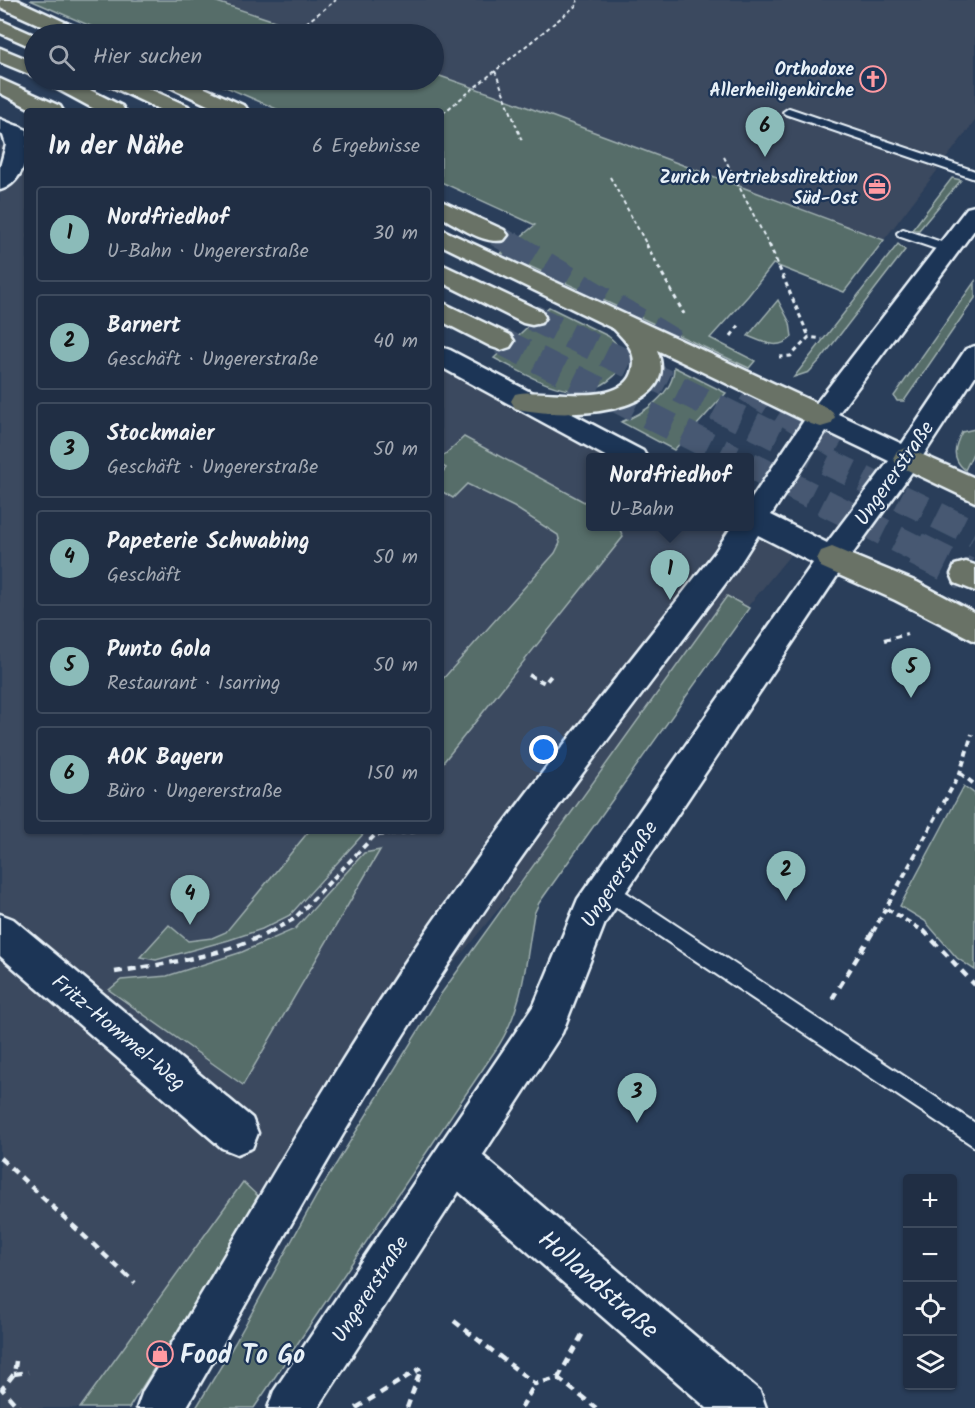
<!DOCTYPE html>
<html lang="de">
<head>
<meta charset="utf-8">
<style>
  :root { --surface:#202e44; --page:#28364b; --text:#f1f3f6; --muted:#a2a8b2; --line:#3d4a5d; --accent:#8bbbb9 }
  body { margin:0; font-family:Kalam,sans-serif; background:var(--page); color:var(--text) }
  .controls { position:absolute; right:18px; bottom:18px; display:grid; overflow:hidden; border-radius:6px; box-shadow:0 2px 4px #0004 }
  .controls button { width:54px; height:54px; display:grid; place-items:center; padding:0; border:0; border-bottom:2px solid var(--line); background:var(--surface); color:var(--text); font:30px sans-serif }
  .you { position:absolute; left:544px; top:750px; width:21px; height:21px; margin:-15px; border:4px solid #fff; border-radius:50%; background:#1a73e8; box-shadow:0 0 0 9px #1a73e833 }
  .badge { display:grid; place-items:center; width:39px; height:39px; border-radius:50%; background:var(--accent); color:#111; font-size:20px; font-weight:700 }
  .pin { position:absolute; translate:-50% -50px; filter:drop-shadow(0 2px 3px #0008) }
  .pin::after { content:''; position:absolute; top:32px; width:21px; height:18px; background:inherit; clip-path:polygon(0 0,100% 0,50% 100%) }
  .popup { position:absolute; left:586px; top:453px; width:168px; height:78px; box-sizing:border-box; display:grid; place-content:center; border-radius:6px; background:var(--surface); filter:drop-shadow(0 2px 4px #0005); font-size:20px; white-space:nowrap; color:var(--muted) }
  .popup b { font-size:22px; color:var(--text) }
  .popup::after { content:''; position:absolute; left:50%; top:100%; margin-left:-12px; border:12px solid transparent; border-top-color:var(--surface) }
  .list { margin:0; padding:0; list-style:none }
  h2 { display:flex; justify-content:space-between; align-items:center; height:78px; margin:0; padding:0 24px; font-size:26px }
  h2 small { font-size:20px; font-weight:400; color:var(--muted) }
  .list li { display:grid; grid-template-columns:39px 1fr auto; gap:18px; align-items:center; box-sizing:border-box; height:96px; margin:0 12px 12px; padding:0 12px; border:2px solid var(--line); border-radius:6px }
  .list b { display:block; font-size:22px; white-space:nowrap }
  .list p { margin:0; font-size:20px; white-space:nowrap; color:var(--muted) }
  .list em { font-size:20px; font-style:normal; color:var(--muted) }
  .icon { flex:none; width:33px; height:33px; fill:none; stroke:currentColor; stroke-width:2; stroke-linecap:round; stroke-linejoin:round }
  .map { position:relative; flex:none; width:975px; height:1408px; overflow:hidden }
  .search { position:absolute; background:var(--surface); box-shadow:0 2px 4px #0004; left:24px; top:24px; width:420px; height:66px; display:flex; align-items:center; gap:15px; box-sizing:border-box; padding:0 21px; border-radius:33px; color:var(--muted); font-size:22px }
  .panel { position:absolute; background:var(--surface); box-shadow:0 2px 4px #0004; left:24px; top:108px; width:420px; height:726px; border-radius:6px }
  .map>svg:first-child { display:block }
  .built { fill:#3a485e }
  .green { fill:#566d69; stroke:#9fafb0; stroke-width:1.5 }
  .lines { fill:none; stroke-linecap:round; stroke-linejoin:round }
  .highway-tunnel-far2 { stroke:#465972; stroke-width:22; stroke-dasharray:22 10; stroke-linecap:butt }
  .highway-tunnel-far1 { stroke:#465972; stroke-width:27; stroke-dasharray:27 14; stroke-linecap:butt }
  .highway-tunnel { stroke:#465972; stroke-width:34; stroke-dasharray:34 16; stroke-linecap:butt }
  .lane-casing { stroke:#e8f1f8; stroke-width:4 }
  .street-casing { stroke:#e8f1f8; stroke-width:5 }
  .secondary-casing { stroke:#e8f1f8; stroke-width:5 }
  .highway-casing { stroke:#e8f1f8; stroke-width:5 }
  .path-far3 { stroke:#e8f1f8; stroke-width:2; stroke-dasharray:4 3; stroke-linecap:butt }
  .path-far2 { stroke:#e8f1f8; stroke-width:3; stroke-dasharray:4.5 4; stroke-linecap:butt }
  .path-far1 { stroke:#e8f1f8; stroke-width:4; stroke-dasharray:6 4.5; stroke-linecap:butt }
  .path { stroke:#e8f1f8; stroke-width:4.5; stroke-dasharray:8 6; stroke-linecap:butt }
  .lane { fill:#1d3557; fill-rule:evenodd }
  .street { fill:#1d3557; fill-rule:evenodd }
  .secondary { fill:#1d3557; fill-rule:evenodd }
  .highway { fill:#697266; fill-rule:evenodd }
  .labels { text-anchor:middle; stroke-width:4.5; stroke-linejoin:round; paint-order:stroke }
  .far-poi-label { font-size:18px; font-weight:bold; fill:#e8f1f8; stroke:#1d3557; text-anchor:end }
  .street-label { font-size:21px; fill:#e8f1f8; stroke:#1d3557 }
  .near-street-label { font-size:26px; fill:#e8f1f8; stroke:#1d3557 }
  .near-poi-label { font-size:26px; font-weight:bold; fill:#e8f1f8; stroke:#1d3557; text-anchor:start }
</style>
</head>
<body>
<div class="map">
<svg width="975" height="1408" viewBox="0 0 975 1408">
  <rect width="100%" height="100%" fill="#2a3e5a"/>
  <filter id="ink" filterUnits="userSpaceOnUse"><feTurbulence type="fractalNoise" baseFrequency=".0167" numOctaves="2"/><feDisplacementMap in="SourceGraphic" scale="12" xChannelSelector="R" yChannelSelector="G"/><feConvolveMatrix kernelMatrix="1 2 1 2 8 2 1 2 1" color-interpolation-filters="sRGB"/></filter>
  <g filter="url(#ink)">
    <path class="built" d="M 211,0 L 975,0 L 975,121 L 884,240 L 492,94 L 434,74 L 434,34 L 314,34 Z
      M 0,145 L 27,159 L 27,831 L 441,831 L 441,368 L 618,457 L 590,458 L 590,526 L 750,526 L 750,524 L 796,548 L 87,1408 L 0,1408 Z"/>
    <path class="green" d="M 30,0 L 211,0 L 314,34 L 109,34 Z
      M 434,74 L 492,94 L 884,240 L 844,292 L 773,264 L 748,296 L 710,338 L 755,361 L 749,368 L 501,253 L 535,225 L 441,182 L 441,111 L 281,111 L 210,80 L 434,80 Z
      M 952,178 L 961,180 L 919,230 L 912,230 Z
      M 898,244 L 905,250 L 822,358 L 809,372 L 794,377 Z
      M 975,281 L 975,298 L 904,401 L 897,401 L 894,396 Z
      M 778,300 L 790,323 L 792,337 C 778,351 763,342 748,336 Z
      M 549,307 L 608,336 C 618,343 623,354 623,366 C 587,415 536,379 494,358 Z
      M 674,367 L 726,393 L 674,450 L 621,422 C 643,414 674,394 674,367 Z
      M 975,429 L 975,449 L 965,470 C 951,458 954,447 962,432 Z
      M 464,437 L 590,505 L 590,526 L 619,527 L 623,537 L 441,765 L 441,681 L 555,553 L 560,543 L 558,535 L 514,507 L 467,484 L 453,498 L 441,491 L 441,474 L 446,468 L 441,465 L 441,458 Z
      M 727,596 L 749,608 L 539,903 L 534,914 C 526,960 524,1005 499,1045 L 254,1408 L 196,1408 L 235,1343 L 317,1195 L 441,994 Z
      M 964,786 L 975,794 L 975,970 L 957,958 L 925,921 L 900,906 Z
      M 309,831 L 366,831 L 290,915 L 262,929 L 229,940 L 156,960 L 140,957 L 169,925 L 188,941 L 212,938 L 226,932 Z
      M 380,850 L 243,1085 L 109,990 L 121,980 L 167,976 L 242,952 L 295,929 L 364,853 Z
      M 243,1182 L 261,1199 L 129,1408 L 80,1408 Z"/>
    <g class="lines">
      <path class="highway-tunnel-far2" d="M 496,235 L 513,245"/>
      <path class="highway-tunnel-far1" d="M 510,244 L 676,344
        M 532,317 L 975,534
        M 501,341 L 734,458
        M 747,388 L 840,447
        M 750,465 L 919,550"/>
      <path class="highway-tunnel" d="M 916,549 L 966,574"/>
      <g class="lane-casing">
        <path id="lane" d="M 789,108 L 975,171 L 975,179 L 785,114 L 783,112 Z
          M 903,229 L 953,246 L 955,249 L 948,253 L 898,236 L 897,233 Z
          M 606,879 L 975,1123 L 975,1147 L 599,896 L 596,889 L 599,882 Z"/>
      </g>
      <g class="street-casing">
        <path id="street" d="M 13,125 L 21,127 C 34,147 24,184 0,190 L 0,167 L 6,145 L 2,132 L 5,127 Z
          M 0,914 L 13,919 L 252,1118 L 258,1133 L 252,1148 L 237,1154 L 222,1148 L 0,956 Z
          M 455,1139 L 470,1145 L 760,1391 L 766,1408 L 707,1408 L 440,1175 L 434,1160 L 440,1145 Z"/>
      </g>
      <g class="secondary-casing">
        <path id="secondary" d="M 0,119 L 27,130 L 27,146 L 0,134 Z
          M 975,206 L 975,229 L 838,414 L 902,444 L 966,349 L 975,346 L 975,376 L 917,465 L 843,567 L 605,923 L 562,1033 L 318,1408 L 268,1408 L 274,1391 L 534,1005 L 578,899 L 813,563 L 758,535 L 737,568 C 646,690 552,809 468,935 C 365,1087 278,1249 186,1408 L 137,1408 L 143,1391 C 230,1249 312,1103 404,964 C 500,820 610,687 715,552 L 732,526 L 750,526 L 750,501 L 811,410 L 967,208 ZM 826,431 L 889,461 L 827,543 L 771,515 Z
          M 441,347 L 450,350 L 643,451 L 647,458 L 609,458 L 441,367 Z"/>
      </g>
      <g class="highway-casing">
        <path id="highway" d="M 0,0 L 17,0 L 82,30 L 85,34 L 60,34 L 0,7 Z
          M 0,20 L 34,35 L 34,48 L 0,33 Z
          M 0,48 L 34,62 L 34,76 L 0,62 Z
          M 0,79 L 60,106 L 63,111 L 35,111 L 0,93 Z
          M 45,80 L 70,80 L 122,106 L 125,111 L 98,111 L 48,84 Z
          M 103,80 L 129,80 L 188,106 L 191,111 L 163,111 L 106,84 Z
          M 161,80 L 187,80 L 245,106 L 248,111 L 220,111 L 164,84 Z
          M 441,201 L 504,230 L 508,235 L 504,240 C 484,245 459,226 441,217 Z
          M 441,229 L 831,410 L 835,417 L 831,424 L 821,427 L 811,424 L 657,350 C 685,419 553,419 515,408 L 511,401 L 515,394 C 541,387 619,409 632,373 C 639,354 626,341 614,329 L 441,245 Z
          M 441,264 L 541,311 L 545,317 L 541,323 L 532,325 L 523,323 L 441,282 Z
          M 441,302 L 510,335 L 514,341 L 510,347 L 501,350 L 492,347 L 441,321 Z
          M 907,448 L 975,478 L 975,502 L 897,465 L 893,458 L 897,451 Z
          M 832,547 L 917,582 L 975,613 L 975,641 L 895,600 L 821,567 L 817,559 L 821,551 Z
          M 966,562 L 975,565 L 975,591 L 955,583 L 951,574 L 955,565 Z"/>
      </g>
      <path class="path-far3" d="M 306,23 L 336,0
        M 495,71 L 522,141
        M 443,113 L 578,4 L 577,0
        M 724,157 L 769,245
        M 610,177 L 647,245"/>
      <path class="path-far2" d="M 646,244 L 684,314
        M 769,244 L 809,337
        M 731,336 L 740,324
        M 779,357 L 791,356 L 809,337 L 822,339"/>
      <path class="path-far1" d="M 884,640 L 907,634
        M 529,675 L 545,683 L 553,673
        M 960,773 L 975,785
        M 887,909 L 925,932
        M 270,932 L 294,919 L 375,835 L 417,831
        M 873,932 L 960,773 L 972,734"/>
      <path class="path" d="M 923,930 L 975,985
        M 115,972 C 168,963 225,956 273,930
        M 832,999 L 874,930
        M 0,1158 L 135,1283
        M 454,1321 L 535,1384 L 558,1378 L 583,1333
        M 16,1361 L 14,1374 L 2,1389 L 19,1408
        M 14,1374 L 28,1372
        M 558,1378 L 596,1408
        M 356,1408 L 421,1368
        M 407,1408 L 421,1369
        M 521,1408 L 535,1384"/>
      <use href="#lane" class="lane"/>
      <use href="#street" class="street"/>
      <use href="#secondary" class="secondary"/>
      <use href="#highway" class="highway"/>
    </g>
  </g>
  <defs>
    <g id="church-ring" transform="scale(1.35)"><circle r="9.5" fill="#1d3557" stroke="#ff9aa2" stroke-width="1.5"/><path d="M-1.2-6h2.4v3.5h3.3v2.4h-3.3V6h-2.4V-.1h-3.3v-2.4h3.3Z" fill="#ff9aa2"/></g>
    <g id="office-ring" transform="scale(1.35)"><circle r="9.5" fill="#1d3557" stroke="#ff9aa2" stroke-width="1.5"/><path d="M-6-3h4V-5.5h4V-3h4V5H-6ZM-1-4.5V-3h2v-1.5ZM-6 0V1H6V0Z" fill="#ff9aa2"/></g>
    <g id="shop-ring" transform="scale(1.35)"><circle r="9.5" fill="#1d3557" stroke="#ff9aa2" stroke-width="1.5"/><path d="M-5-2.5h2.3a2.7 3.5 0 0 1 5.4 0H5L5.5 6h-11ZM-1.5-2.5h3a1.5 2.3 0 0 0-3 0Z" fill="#ff9aa2"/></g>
  </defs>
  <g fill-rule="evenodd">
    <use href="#church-ring" x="873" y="79"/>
    <use href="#office-ring" x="877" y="187"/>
    <use href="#shop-ring" x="160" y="1354"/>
  </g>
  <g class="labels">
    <g class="far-poi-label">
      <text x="854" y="75">Orthodoxe<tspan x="854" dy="21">Allerheiligenkirche</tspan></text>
      <text x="858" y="183">Zurich Vertriebsdirektion<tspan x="858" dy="21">Süd-Ost</tspan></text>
    </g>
    <g class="street-label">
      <text transform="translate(894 473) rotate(-55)" y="7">Ungererstraße</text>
      <text transform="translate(619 874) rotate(-57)" y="7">Ungererstraße</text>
      <text transform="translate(119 1032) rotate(40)" y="7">Fritz-Hommel-Weg</text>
      <text transform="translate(370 1289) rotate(-57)" y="7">Ungererstraße</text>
    </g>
    <g class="near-street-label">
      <text transform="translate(599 1284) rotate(41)" y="9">Hollandstraße</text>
    </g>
    <g class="near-poi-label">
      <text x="180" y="1363">Food To Go</text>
    </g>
  </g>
</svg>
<div class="controls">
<button>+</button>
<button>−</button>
<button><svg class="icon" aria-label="locate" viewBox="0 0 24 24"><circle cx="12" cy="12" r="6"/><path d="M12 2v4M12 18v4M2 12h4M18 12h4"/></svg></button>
<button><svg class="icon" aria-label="layers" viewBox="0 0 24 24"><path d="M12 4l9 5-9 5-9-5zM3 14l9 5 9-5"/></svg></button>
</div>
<div class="you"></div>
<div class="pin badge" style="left:670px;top:600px">1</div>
<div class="popup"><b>Nordfriedhof</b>U-Bahn</div>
<div class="pin badge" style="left:786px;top:901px">2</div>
<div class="pin badge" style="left:637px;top:1123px">3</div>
<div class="pin badge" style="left:190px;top:925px">4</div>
<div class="pin badge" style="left:911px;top:698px">5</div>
<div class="pin badge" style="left:765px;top:157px">6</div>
<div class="search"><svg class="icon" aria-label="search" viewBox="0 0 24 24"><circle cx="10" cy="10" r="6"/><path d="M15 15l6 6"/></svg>Hier suchen</div>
<section class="panel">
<h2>In der Nähe<small>6 Ergebnisse</small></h2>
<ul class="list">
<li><span class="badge">1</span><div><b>Nordfriedhof</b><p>U-Bahn · Ungererstraße</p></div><em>30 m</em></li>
<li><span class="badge">2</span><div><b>Barnert</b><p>Geschäft · Ungererstraße</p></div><em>40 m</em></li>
<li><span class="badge">3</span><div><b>Stockmaier</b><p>Geschäft · Ungererstraße</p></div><em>50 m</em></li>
<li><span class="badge">4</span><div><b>Papeterie Schwabing</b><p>Geschäft</p></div><em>50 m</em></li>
<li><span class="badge">5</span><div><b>Punto Gola</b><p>Restaurant · Isarring</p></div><em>50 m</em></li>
<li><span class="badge">6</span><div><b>AOK Bayern</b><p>Büro · Ungererstraße</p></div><em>150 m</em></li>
</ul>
</section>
</div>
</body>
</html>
